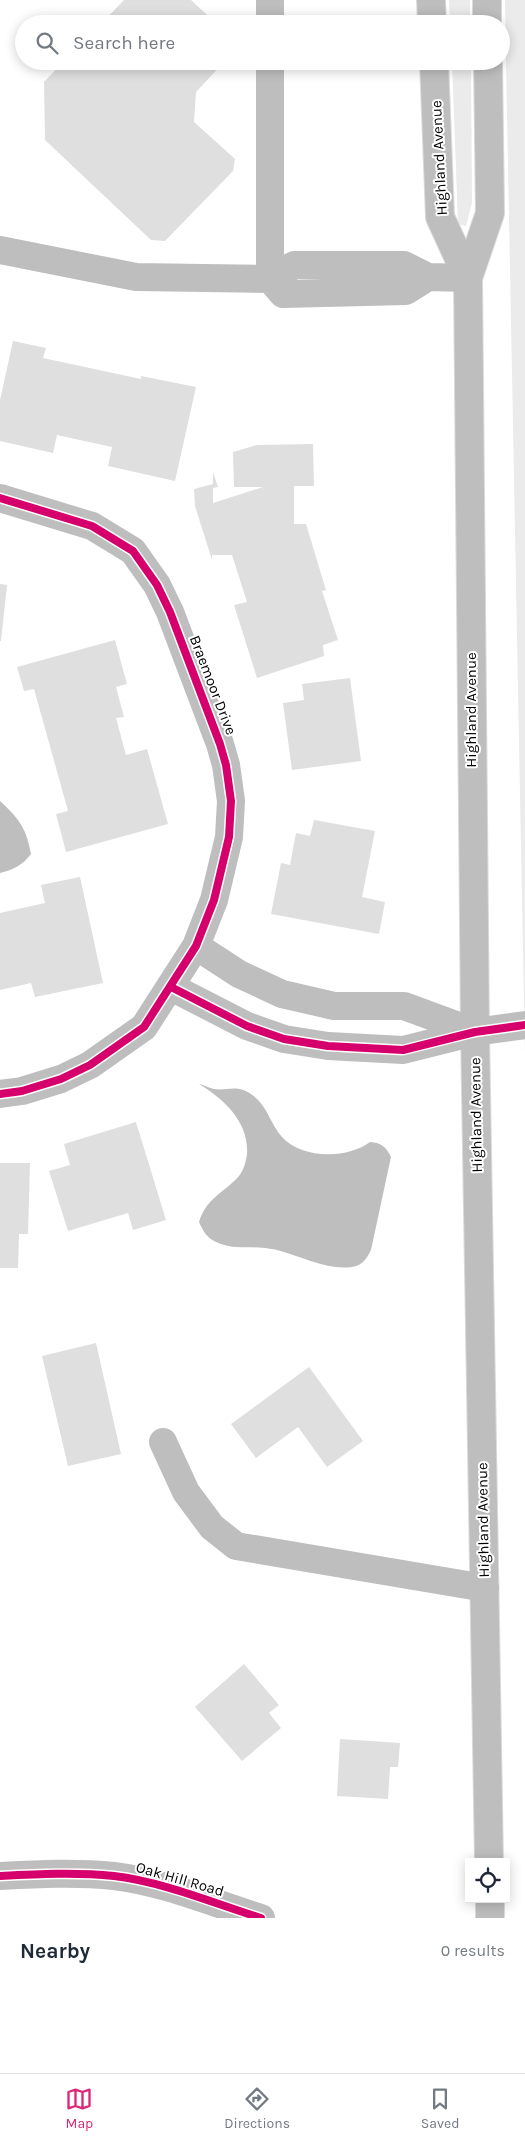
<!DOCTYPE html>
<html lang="en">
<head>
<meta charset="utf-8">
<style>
  :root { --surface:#fff; --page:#f6f6f7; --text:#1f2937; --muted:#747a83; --line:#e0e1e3; --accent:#db2777 }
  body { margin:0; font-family:Karla,sans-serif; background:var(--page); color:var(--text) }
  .controls { position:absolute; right:15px; bottom:15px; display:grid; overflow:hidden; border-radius:0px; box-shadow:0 2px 12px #0003 }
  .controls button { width:45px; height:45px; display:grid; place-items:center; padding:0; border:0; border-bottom:1px solid var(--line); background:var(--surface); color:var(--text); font:25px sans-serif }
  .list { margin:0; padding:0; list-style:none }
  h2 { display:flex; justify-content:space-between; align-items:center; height:65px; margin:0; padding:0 20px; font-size:21px }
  h2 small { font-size:16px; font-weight:400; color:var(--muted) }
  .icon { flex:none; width:28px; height:28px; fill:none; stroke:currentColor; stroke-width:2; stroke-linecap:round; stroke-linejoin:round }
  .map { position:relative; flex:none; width:525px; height:1918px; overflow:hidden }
  .search { position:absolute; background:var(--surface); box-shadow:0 2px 12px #0003; left:15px; right:15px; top:15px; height:55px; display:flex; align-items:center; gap:12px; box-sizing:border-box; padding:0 18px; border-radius:28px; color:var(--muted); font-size:19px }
  .sheet { height:155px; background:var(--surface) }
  nav { display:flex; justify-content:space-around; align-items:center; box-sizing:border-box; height:70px; border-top:1px solid var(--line); background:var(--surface); font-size:14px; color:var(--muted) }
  nav a { display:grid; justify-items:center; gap:2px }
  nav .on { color:var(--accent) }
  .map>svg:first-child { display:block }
  .green { fill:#ebebeb }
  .water { fill:#bebebe }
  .building { fill:#dfdfdf }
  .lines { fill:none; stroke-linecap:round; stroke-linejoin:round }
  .major-casing { stroke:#dbdbdb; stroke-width:30 }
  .minor { stroke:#bebebe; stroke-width:28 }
  .major { stroke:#bebebe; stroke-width:28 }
  .cycleway-casing { stroke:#fff; stroke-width:11 }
  .cycleway { stroke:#d6006c; stroke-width:8 }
  .labels { text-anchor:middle; stroke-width:4; stroke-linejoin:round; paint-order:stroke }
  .street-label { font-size:15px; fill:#000; stroke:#fff }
</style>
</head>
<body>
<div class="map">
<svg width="525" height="1918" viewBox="0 0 525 1918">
  <rect width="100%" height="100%" fill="#fff"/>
  <path class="green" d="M 449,0 L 470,0 L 470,24 L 450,24 Z
    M 505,0 L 525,0 L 525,1054 L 506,61 Z
    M 452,61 L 471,61 L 472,203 L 466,226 L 458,224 Z"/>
  <path class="water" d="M 0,801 C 19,819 26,827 31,854 C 23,865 13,870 0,873 Z
    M 199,1084 C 204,1085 209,1088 214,1089 C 228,1091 236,1084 251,1094 C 268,1106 269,1122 282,1137 C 301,1159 348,1159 370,1142 C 382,1143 386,1147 391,1157 L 371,1250 C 367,1258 362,1266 352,1267 C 322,1271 294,1251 265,1248 C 248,1246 233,1250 216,1242 C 207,1238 203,1231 199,1222 C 207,1197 223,1194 239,1176 C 244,1170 246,1161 247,1154 C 249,1122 224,1099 199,1084 Z"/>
  <path class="building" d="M 124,0 L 191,0 L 217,24 L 101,24 Z
    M 64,61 L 225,61 L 196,92 L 194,122 L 235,159 L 233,171 L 165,241 L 151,240 L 45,140 L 44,82 Z
    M 13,341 L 46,348 L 43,358 L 141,379 L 141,376 L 196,387 L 175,481 L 108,466 L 112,447 L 57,435 L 53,453 L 0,441 L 0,400 Z
    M 313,444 L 314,486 L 294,486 L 294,524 L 306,524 L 326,590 L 322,591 L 338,640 L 323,645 L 324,656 L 257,678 L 234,605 L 247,602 L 232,555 L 212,555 L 212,560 L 195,506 L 194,489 L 213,484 L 213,472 L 218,487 L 213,488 L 213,503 L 263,487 L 234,487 L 233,452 L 257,445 Z
    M 0,584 L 7,585 L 1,641 L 0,641 Z
    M 115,640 L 127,684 L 116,687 L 124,717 L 116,718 L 126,755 L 147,749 L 168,824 L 66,852 L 56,814 L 68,811 L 34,689 L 24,691 L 17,667 Z
    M 350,678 L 361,761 L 292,770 L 283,703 L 304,700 L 302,684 Z
    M 314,820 L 375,831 L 362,897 L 385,902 L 379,934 L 271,914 L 281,863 L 290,865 L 296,833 L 310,836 Z
    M 80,877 L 103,983 L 35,997 L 31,983 L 0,990 L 0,913 L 45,903 L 41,885 Z
    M 136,1122 L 166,1220 L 133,1230 L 128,1213 L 68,1231 L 49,1171 L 70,1165 L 64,1144 Z
    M 0,1163 L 30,1163 L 28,1234 L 19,1234 L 18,1268 L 0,1268 Z
    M 96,1343 L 121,1454 L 68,1466 L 42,1356 Z
    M 309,1367 L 363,1441 L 327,1467 L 298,1427 L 256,1458 L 231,1424 Z
    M 244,1664 L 279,1705 L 269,1713 L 281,1728 L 242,1761 L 195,1707 Z
    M 340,1739 L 400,1743 L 398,1767 L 390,1767 L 388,1799 L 337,1796 Z"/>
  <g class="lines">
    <g class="major-casing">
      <path id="major" d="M 431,0 L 432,24
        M 487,0 L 487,24
        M 434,61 L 440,217 L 468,278
        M 488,61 L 490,213 L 468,278 L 475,1032 L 489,1862
        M 490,1899 L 490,1918"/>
    </g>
    <path class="minor" d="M 270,0 L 270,24
      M 270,61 L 270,279 L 283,294 L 406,291 L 428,277
      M 0,250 L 136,277 L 270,279 L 294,265 L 404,265 L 428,277 L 468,278
      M 0,498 L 92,526 L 133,551 L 157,585 L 170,612 L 220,744 L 226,765 L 231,801 L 229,837 L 214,900 L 196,946 L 144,1027 L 90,1065 L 61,1079 L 22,1091 L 0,1094
      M 196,946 L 239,974 L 282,994 L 334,1006 L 404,1006 L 475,1032
      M 171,987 L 247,1026 L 284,1039 L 328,1046 L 403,1050 L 475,1032 L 525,1025
      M 163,1442 L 186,1492 L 212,1527 L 236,1546 L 485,1588
      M 0,1876 C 38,1874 76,1872 114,1876 C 164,1882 213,1903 261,1918"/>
    <use href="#major" class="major"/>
    <g class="cycleway-casing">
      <path id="cycleway" d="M 0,498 L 92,526 L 133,551 L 157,585 L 170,612 L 220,744 L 226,765 L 231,801 L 229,837 L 214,900 L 196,946 L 144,1027 L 90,1065 L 61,1079 L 22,1091 L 0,1094
        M 171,987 L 247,1026 L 284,1039 L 328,1046 L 403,1050 L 475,1032 L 525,1025
        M 0,1876 C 38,1874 76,1872 114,1876 C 164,1882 213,1903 261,1918"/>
    </g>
    <use href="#cycleway" class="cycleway"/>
  </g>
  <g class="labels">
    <g class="street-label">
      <text transform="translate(439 158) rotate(-93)" y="5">Highland Avenue</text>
      <text transform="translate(213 685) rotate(69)" y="5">Braemoor Drive</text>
      <text transform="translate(471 710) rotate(-90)" y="5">Highland Avenue</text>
      <text transform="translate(476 1115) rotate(-91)" y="5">Highland Avenue</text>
      <text transform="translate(483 1520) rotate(-91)" y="5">Highland Avenue</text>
      <text transform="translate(180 1879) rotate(16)" y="5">Oak Hill Road</text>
    </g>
  </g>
</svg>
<div class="controls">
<button><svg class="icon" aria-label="locate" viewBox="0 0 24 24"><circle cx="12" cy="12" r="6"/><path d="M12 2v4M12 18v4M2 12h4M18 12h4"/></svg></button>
</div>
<div class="search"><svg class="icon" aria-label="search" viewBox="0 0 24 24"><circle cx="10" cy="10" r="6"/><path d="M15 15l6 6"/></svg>Search here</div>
</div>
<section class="sheet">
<h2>Nearby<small>0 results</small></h2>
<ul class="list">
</ul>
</section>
<nav>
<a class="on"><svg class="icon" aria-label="map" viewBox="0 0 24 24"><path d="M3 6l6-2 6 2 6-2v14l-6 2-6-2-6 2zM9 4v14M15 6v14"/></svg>Map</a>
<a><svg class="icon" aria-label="directions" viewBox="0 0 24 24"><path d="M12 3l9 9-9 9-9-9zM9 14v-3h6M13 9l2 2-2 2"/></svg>Directions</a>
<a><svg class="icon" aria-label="saved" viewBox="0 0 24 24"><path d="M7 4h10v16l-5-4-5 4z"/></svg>Saved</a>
</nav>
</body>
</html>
